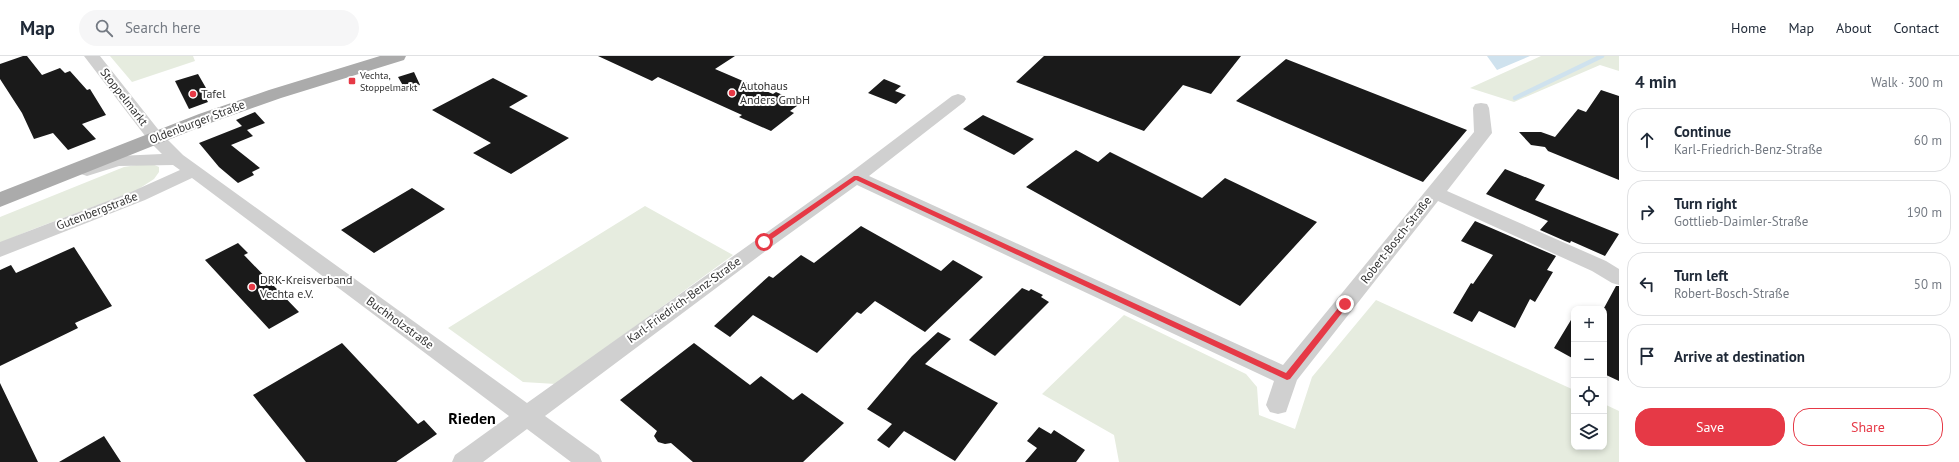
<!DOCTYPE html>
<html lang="en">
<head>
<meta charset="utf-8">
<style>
  :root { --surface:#fff; --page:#f6f6f7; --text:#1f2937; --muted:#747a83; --line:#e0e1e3; --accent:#e63946 }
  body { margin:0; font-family:"PT Sans",sans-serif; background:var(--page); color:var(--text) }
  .controls { position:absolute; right:12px; bottom:12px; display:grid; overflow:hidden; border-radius:8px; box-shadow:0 2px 6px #0003 }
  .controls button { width:36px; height:36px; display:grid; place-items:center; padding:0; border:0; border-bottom:1px solid var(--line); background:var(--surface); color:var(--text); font:20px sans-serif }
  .stop { position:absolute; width:12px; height:12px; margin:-9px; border:3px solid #e63946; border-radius:50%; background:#fff }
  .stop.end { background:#e63946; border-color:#fff; box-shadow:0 1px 4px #0008 }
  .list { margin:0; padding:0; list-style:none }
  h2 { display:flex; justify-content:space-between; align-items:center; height:52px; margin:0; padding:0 16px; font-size:17px }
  h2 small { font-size:13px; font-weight:400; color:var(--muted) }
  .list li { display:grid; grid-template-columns:26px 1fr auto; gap:12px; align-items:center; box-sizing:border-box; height:64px; margin:0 8px 8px; padding:0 8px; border:1px solid var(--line); border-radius:16px }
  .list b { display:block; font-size:15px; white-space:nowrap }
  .list p { margin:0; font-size:13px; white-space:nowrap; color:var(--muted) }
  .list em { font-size:13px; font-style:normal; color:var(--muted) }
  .actions { display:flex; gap:8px; padding:12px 16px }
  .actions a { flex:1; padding:9px 0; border:1px solid var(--accent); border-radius:16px; text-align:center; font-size:14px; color:var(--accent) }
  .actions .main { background:var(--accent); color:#fff }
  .icon { flex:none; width:22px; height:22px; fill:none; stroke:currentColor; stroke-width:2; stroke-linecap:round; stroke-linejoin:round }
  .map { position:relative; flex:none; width:1619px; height:406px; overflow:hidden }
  header { display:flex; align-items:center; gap:24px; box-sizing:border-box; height:56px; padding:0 20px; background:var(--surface); border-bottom:1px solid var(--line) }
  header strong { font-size:19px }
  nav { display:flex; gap:22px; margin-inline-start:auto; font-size:14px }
  .search { width:280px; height:36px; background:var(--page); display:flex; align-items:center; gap:10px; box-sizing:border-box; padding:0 14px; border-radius:22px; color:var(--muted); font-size:15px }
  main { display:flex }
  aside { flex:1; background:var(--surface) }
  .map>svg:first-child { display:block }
  .green { fill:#e6ecdf }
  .water { fill:#cfe2ee }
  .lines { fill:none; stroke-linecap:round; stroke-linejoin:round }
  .stream { stroke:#cfe2ee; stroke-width:4.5 }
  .building { fill:#1a1a1a }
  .minor { fill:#d0d0d0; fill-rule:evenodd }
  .major { fill:#ababab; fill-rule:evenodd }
  .route { fill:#e63946 }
  .poi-dot { fill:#e63946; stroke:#fff; stroke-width:1.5 }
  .labels { text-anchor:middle; stroke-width:4; stroke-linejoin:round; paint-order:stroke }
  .far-poi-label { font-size:10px; fill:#333; stroke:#fff; text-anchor:start }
  .poi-label { font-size:12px; fill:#333; stroke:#fff; text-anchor:start }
  .street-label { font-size:12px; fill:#333; stroke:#fff }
  .district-label { font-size:16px; font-weight:bold; fill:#000; stroke:#fff }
</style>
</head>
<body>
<header>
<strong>Map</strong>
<div class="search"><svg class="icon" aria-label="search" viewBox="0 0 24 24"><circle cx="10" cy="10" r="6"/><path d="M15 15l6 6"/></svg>Search here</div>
<nav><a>Home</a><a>Map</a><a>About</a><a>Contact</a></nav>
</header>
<main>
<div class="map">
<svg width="1619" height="406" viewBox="0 0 1619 406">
  <rect width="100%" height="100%" fill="#fff"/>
  <path class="green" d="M 110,0 L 193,0 L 195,5 L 132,26 Z
    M 1541,0 L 1619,0 L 1619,15 L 1600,9 L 1514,46 L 1470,32 Z
    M 150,107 L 159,111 L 159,116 L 154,123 L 137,134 L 31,174 L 0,187 L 0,161 L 124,111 Z
    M 645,150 L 733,199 L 556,328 L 523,326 L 448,272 Z
    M 1376,244 L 1574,334 L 1574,391 L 1604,391 L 1604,348 L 1619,355 L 1619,406 L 1119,406 L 1114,379 L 1042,338 L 1124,259 L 1246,318 L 1257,331 L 1259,359 L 1295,373 L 1312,321 Z"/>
  <path class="water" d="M 1487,0 L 1530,0 L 1497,14 Z"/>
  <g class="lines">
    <path class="stream" d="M 1515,42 L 1602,0"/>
  </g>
  <path class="building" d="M 23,0 L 27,0 L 42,19 L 60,12 L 65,17 L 70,15 L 87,34 L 90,33 L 106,59 L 82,68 L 96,83 L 68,94 L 53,77 L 34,83 L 22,57 L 0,23 L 0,8 Z
    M 598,0 L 735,0 L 715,13 L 773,38 L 776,36 L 801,47 L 790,55 L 794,57 L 771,75 L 739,61 L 742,59 L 658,21 L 652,25 Z
    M 1044,0 L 1241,0 L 1211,38 L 1183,29 L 1144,75 L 1016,26 Z
    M 1286,3 L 1467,74 L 1423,126 L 1236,45 Z
    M 414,16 L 420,29 L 405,33 L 398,21 Z
    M 198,18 L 206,32 L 201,34 L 208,46 L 189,53 L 175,25 Z
    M 493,22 L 528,40 L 509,51 L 569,82 L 511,118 L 473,97 L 491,87 L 432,54 Z
    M 884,23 L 901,30 L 895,35 L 906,39 L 896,48 L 868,37 Z
    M 1601,34 L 1619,40 L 1619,124 L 1548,95 L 1545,91 L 1531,89 L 1519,76 L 1541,76 L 1555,81 L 1578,53 L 1586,56 Z
    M 255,56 L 265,67 L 247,74 L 253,80 L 231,89 L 260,112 L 252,116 L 254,119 L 238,127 L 219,111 L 199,87 L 242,70 L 236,64 Z
    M 983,59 L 1034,83 L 1014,99 L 963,73 Z
    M 1076,94 L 1098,106 L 1110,96 L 1202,142 L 1225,122 L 1317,166 L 1240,250 L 1026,131 Z
    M 1505,113 L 1545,129 L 1535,144 L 1619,178 L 1605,200 L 1571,185 L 1570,187 L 1565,185 L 1540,174 L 1548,165 L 1486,138 Z
    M 412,132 L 445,153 L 374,197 L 341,174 Z
    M 1475,165 L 1556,200 L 1547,214 L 1553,216 L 1535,246 L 1530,243 L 1515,272 L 1479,255 L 1472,266 L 1453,257 L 1471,227 L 1473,228 L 1493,199 L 1461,185 Z
    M 861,170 L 941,215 L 953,204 L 983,221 L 925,276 L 875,245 L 861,258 L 857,256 L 817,297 L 753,259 L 730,281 L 714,270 L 769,220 L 773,222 L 801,199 L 814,207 Z
    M 238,187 L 248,197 L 244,199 L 299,256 L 269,273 L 205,204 Z
    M 74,191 L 112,250 L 75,267 L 78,272 L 0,310 L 0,214 L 11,209 L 16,217 Z
    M 1616,230 L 1619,230 L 1619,325 L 1604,318 L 1604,252 Z
    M 1022,232 L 1029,235 L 1031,233 L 1043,239 L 1041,241 L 1049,246 L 995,300 L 969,284 Z
    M 1574,259 L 1574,303 L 1554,292 Z
    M 938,276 L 951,283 L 925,308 L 998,347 L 955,405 L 904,375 L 889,392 L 877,384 L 892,368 L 867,353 L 912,300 Z
    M 342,287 L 418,368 L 424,364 L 437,378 L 396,406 L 306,406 L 253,339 Z
    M 694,287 L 750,329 L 761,320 L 793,344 L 802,337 L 844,367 L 803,406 L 693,406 L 671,387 L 665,388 L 658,386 L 654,380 L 657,375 L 620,344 Z
    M 0,327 L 38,406 L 0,406 Z
    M 1039,371 L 1051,378 L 1054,374 L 1085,394 L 1076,406 L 1025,406 L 1037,392 L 1027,385 Z
    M 104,380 L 121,406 L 59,406 Z"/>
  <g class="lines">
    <path class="minor" d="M 84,0 L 100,0 L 161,77 L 183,99 L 527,347 L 850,117 L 952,40 L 958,38 L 964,40 L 966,43 L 964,46 L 869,120 L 1283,309 L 1474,76 L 1473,52 L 1475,48 L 1481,47 L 1487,48 L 1489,52 L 1492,77 L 1447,135 L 1606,205 L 1619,213 L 1619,229 L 1612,227 L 1592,215 L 1438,145 L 1297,324 L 1286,356 L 1278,358 L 1270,356 L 1266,349 L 1274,325 L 857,129 L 771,191 L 545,360 L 599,399 L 602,406 L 571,406 L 527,373 L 483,406 L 452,406 L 455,399 L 509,360 L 192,122 L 145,144 L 0,201 L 0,186 L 131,136 L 180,114 L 173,109 L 119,110 L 87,120 L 81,118 L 78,114 L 81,110 L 118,100 L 162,98 L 149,85 Z"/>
    <path class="major" d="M 380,0 L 406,0 L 404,4 L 281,42 L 213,66 L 0,151 L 0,136 L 199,58 L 269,34 Z"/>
  </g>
  <path class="route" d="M 854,120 L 858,120 L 1286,317 L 1343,246 L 1348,246 L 1349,248 L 1290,323 L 1287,324 L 856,124 L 766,187 L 761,187 L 761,184 Z"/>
  <g class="poi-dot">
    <rect x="348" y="21" width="8" height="8" rx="2"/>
    <circle cx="732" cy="37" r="4"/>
    <circle cx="193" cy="38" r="4"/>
    <circle cx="252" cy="231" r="4"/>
  </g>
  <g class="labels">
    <g class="far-poi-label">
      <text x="360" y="23">Vechta,<tspan x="360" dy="12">Stoppelmarkt</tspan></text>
    </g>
    <g class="poi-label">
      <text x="740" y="34">Autohaus<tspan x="740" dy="14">Anders GmbH</tspan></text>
      <text x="201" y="42">Tafel</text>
      <text x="260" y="228">DRK-Kreisverband<tspan x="260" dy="14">Vechta e.V.</tspan></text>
    </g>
    <g class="street-label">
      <text transform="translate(124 41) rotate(52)" y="4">Stoppelmarkt</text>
      <text transform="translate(197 66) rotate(-21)" y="4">Oldenburger Straße</text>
      <text transform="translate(97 155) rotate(-21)" y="4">Gutenbergstraße</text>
      <text transform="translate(1396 184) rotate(-52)" y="4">Robert-Bosch-Straße</text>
      <text transform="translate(684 244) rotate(-36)" y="4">Karl-Friedrich-Benz-Straße</text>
      <text transform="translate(400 267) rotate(36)" y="4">Buchholzstraße</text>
    </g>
    <g class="district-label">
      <text x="472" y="368">Rieden</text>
    </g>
  </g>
</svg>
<div class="controls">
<button>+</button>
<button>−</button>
<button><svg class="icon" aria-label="locate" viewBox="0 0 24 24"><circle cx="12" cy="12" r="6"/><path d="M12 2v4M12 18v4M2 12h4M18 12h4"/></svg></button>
<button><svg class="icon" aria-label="layers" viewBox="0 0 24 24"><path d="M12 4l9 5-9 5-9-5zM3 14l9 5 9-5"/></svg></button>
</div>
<div class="stop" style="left:764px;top:186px"></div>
<div class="stop end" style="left:1345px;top:248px"></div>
</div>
<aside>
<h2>4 min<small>Walk · 300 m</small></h2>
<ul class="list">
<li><svg class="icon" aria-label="ahead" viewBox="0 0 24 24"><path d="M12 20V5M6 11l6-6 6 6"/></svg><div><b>Continue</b><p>Karl-Friedrich-Benz-Straße</p></div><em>60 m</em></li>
<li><svg class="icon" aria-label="right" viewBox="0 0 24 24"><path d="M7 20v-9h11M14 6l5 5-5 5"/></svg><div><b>Turn right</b><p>Gottlieb-Daimler-Straße</p></div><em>190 m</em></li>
<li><svg class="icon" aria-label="left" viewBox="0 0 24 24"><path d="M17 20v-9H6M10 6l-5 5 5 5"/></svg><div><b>Turn left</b><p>Robert-Bosch-Straße</p></div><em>50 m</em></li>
<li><svg class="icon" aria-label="arrive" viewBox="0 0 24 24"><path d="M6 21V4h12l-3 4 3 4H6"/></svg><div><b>Arrive at destination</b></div></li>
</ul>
<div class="actions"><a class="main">Save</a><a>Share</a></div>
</aside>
</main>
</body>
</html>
